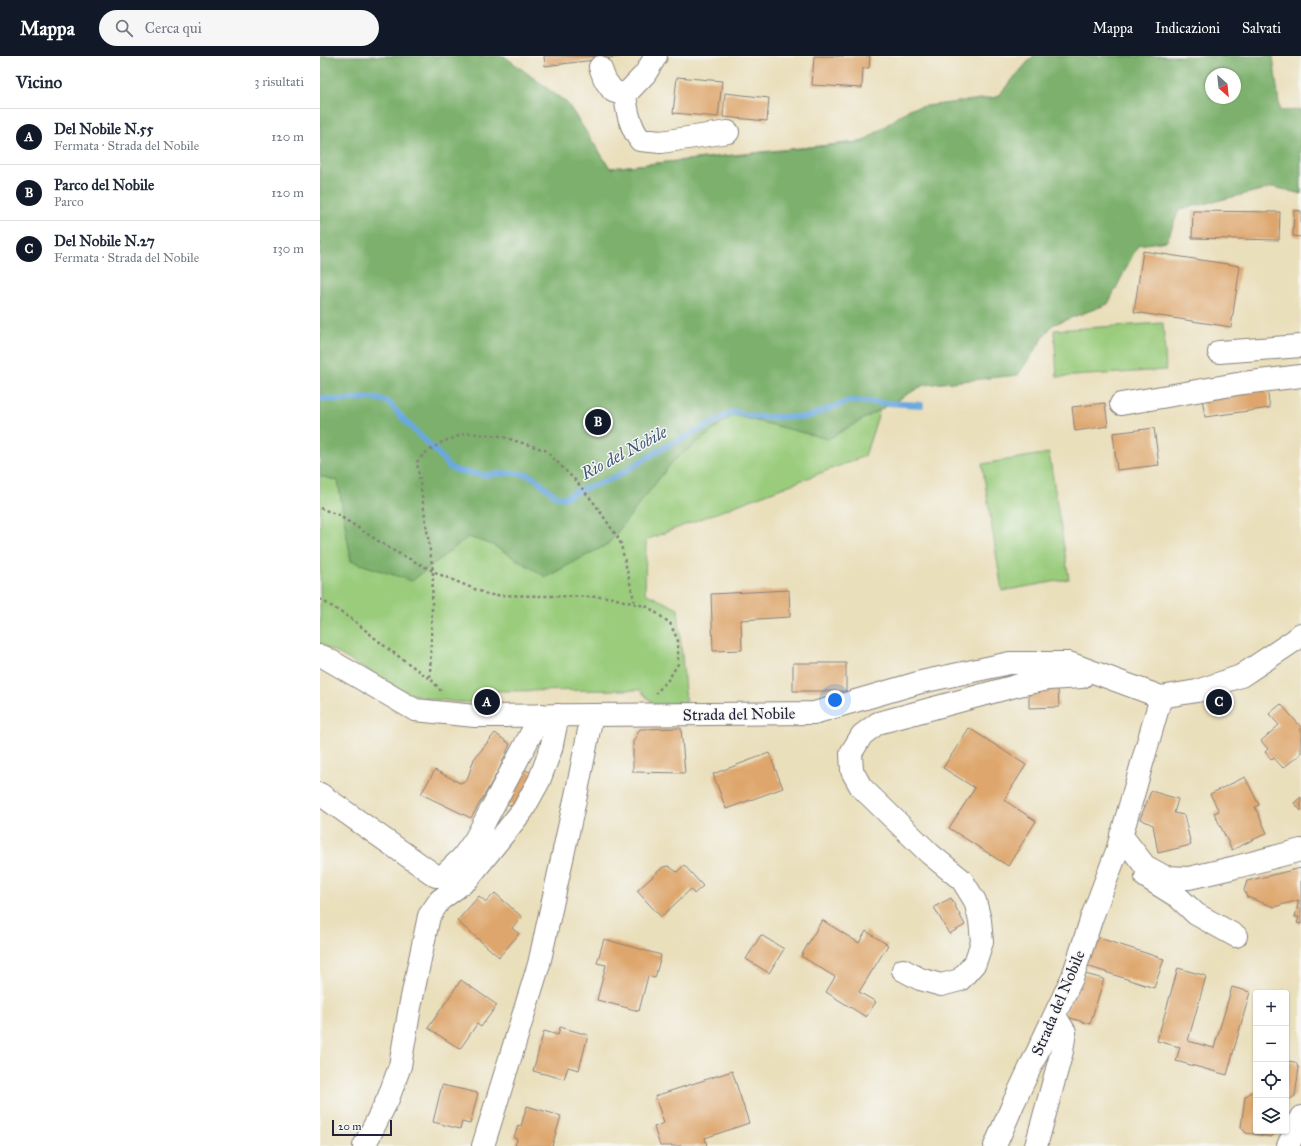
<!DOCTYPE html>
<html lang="it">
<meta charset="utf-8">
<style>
:root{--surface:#fff;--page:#f6f6f7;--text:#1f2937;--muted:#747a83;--line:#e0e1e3;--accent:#111827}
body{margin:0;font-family:"IM FELL Great Primer",serif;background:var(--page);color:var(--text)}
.controls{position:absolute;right:12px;bottom:12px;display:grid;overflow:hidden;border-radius:4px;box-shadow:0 1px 3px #0004}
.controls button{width:36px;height:36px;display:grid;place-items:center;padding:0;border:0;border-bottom:1px solid var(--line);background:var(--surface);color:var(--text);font:20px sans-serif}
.compass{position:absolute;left:885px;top:12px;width:36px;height:36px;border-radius:50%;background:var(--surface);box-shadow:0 1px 3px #0004;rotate:153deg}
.scale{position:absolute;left:12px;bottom:10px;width:60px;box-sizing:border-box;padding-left:4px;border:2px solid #22223b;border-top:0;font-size:11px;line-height:14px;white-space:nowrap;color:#22223b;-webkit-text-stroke:3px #f6f6f2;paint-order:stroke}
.you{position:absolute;left:515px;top:644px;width:14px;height:14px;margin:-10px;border:3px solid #fff;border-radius:50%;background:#1a73e8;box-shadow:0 0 0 6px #1a73e833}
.badge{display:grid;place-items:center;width:26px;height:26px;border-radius:50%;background:var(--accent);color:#fff;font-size:13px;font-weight:700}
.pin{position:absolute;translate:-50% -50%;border:2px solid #fff;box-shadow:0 1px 4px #0006}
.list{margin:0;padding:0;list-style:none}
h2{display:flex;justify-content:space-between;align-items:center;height:52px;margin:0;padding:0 16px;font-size:17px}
h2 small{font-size:13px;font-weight:400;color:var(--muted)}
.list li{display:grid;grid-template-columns:26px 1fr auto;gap:12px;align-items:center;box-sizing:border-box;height:56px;padding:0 16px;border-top:1px solid var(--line)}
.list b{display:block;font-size:15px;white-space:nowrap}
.list p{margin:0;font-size:13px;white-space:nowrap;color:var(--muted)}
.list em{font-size:13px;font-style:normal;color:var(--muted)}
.icon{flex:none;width:22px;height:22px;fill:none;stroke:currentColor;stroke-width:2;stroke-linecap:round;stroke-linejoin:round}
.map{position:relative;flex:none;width:981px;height:1090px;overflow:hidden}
header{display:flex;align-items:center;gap:24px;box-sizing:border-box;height:56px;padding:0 20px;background:var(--accent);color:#fff}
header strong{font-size:19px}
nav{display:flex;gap:22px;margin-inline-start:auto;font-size:14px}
.search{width:280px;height:36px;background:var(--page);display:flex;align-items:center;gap:10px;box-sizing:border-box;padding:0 14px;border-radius:22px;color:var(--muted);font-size:15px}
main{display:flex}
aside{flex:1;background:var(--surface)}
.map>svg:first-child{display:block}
</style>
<header>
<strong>Mappa</strong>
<div class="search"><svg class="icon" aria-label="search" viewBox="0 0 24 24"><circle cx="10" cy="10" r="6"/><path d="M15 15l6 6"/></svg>Cerca qui</div>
<nav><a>Mappa</a><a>Indicazioni</a><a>Salvati</a></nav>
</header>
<main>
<aside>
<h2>Vicino<small>3 risultati</small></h2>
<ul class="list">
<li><span class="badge">A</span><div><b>Del Nobile N.55</b><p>Fermata · Strada del Nobile</p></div><em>120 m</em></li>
<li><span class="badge">B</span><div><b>Parco del Nobile</b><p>Parco</p></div><em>120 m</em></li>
<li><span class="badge">C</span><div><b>Del Nobile N.27</b><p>Fermata · Strada del Nobile</p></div><em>130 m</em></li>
</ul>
</aside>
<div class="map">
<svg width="981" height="1090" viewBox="0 0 981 1090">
<rect width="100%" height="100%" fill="#f6f6f2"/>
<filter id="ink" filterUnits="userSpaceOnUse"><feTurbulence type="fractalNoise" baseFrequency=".025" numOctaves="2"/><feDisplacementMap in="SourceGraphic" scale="8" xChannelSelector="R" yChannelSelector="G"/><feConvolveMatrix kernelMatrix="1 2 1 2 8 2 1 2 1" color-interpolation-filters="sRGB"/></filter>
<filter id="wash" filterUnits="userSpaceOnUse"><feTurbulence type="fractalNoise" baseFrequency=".012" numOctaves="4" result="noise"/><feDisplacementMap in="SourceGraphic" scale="16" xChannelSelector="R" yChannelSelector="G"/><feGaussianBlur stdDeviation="0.9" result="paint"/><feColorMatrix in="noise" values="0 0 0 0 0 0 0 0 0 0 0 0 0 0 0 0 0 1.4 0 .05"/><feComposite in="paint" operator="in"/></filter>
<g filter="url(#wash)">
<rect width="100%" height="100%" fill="#eadfbb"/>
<path fill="#9acc7c" stroke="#5e775c" d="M 247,47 L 290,112 L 650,74 L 545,400 L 326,484 L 325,537 L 358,553 L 366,647 L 333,648 L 320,634 L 170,635 L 168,647 L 137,646 L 110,643 L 86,636 L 14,595 L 0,590 L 0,61 L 34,51 Z
M 843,267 L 846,314 L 737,321 L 734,274 Z
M 729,397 L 749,523 L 682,535 L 662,408 Z"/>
<path fill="#7bb06c" stroke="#4e6954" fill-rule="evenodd" d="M 3,0 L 184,0 L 247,47 L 290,112 L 542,86 L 591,52 L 677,41 L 713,0 L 953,0 L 960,55 L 981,54 L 981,138 L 954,131 L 859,154 L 847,185 L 818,189 L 788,248 L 732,269 L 698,319 L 604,329 L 508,383 L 413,359 L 353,405 L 288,488 L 226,521 L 173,489 L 148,481 L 92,525 L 31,505 L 18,425 L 0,420 L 0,1 ZM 891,18 L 915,18 L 915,42 L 891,42 Z"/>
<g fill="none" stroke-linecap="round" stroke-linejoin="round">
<path stroke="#6ba9de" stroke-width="6" d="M 0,342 L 16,344 L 56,342 L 68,346 L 88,368 L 118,397 L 129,411 L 138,415 L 165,419 L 189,417 L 205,418 L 213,421 L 236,440 L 244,442 L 255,436 L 294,422 L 338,395 L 413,356 L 437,361 L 487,361 L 529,345 L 601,349"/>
</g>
<g id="blocks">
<path fill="#dea66c" d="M 224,0 L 299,0 L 299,1 L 225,10 Z
M 494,0 L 550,0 L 549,12 L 543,12 L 542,32 L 492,29 Z
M 357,21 L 402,25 L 398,61 L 353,57 Z
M 405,37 L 449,42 L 447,65 L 403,61 Z
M 974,154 L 981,155 L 981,181 L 973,180 Z
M 873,155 L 960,156 L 959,184 L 872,182 Z
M 823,195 L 920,210 L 911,271 L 814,256 Z
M 947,333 L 950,352 L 885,361 L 882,342 Z
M 785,347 L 788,370 L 755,375 L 752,351 Z
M 834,372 L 839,409 L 797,414 L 793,377 Z
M 469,534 L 470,561 L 421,564 L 422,594 L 393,595 L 391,538 Z
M 473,607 L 526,607 L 526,635 L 473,635 Z
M 738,632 L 739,651 L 709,652 L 709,634 Z
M 961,648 L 981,671 L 981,698 L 963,712 L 954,702 L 952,704 L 945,696 L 948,693 L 941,685 L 959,669 L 949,658 Z
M 361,672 L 365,717 L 313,716 L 313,686 L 320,673 Z
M 649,672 L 706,709 L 684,744 L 716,765 L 688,810 L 629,772 L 655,732 L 623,712 Z
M 175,677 L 190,688 L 179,714 L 151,762 L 101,738 L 115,714 L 140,727 L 147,724 L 154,703 Z
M 449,697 L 463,732 L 406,753 L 393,718 Z
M 199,711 L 216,719 L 199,754 L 182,745 Z
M 925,721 L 939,749 L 935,751 L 947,777 L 912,794 L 894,757 L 899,755 L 890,738 Z
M 831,735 L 858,743 L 854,757 L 864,759 L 871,789 L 838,797 L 833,769 L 820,763 Z
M 981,741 L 981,755 L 974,747 Z
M 364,809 L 383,830 L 374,838 L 371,833 L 341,861 L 317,835 L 343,811 L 348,810 L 357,816 Z
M 981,812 L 981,868 L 977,867 L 979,861 L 975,861 L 979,844 L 954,851 L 927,841 L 924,834 L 927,825 Z
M 175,837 L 202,861 L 192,872 L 199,878 L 179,901 L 137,865 L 159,840 L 166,846 Z
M 631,842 L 645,869 L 629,878 L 614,851 Z
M 502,864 L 539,887 L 546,875 L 568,889 L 539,936 L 556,946 L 546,961 L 506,936 L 515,921 L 481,900 Z
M 441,879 L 464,893 L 449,917 L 426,903 Z
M 773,880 L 844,903 L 834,932 L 764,909 Z
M 284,883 L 341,899 L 335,922 L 328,920 L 319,955 L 277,944 L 286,909 L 277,907 Z
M 858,912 L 886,920 L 868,985 L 894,992 L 912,931 L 930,936 L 907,1019 L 856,1005 L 860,991 L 837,985 Z
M 765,918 L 784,923 L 770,968 L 744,960 Z
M 141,924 L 177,949 L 161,971 L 157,968 L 140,993 L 108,972 Z
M 240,971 L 268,979 L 259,1014 L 248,1011 L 244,1023 L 213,1015 L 224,975 L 238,979 Z
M 966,1005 L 975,1006 L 979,1012 L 975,1040 L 969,1044 L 966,1044 Z
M 412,1015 L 429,1067 L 385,1082 L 387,1090 L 340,1090 L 334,1071 L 344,1067 L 335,1040 Z
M 122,1029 L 158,1037 L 150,1068 L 142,1066 L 140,1073 L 113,1066 Z
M 933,1035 L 936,1036 L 936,1075 L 959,1075 L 951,1081 L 926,1077 L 921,1071 L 925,1041 Z
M 207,1050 L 241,1060 L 232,1090 L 195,1090 L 197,1083 L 194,1082 L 198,1069 L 201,1070 Z"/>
</g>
</g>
<g filter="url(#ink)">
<use href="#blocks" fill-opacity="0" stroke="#86807b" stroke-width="1"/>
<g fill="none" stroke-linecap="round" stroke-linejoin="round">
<g stroke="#86807b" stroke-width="24">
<path id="minor" d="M 336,0 L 325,18 L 305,39 C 307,56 310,70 320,84 L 341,86 L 408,76
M 280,11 L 285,24 L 293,35 L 305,39
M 899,296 L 981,290
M 801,348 L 923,327 L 981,320
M 0,600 L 4,601 L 95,654 L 155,660 L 494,657 L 601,626 L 690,607 L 749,607 L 841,641 L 877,635 L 921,620 L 975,584 L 981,578
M 0,738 L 116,820 L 123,820 L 142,802 L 155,784 L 221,659
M 801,779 L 825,810 L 845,821 L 869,822 L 916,811 L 981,794
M 826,821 L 858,841 L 876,858 L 916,880
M 583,914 L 600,923 L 621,929 L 640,924 L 655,907 L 662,886 L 660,864 L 655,845 L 642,824 L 610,798 L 541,731 L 532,715 L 531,697 L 542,679 L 558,667 L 699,629 L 728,623 L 762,621
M 44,1090 L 68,1043 L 80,1010 L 90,951 L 109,860 L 120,844 L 147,824 L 203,754 L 219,725 L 231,693 L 238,659
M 163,1090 L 219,908 L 257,735 L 272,659
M 675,1090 L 694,1046 L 753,920 L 772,861 L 797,795 L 841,641
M 716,1090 L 742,995 L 745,976 L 735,960
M 968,1090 L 981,1061"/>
</g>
<path stroke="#86807b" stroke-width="2.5" stroke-dasharray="3 3" stroke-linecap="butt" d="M 0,452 L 18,459 L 74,495 L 121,519 L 169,539 L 288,541 L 328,551 L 350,567 L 358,585 L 358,608 L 348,624 L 336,637
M 0,543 L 33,564 L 67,592 L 109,622
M 121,635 L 110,622 L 113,515 L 97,406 L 104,398 L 122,386 L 147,377 L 180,380 L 225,394 L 256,425 L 275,448 L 300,485 L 315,548"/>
<use href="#minor" stroke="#fff" stroke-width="22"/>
</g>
</g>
<g text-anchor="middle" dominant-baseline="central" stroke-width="3" stroke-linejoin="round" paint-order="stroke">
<g font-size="16" fill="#22223b" stroke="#f6f6f2">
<text transform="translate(419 658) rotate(-1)">Strada del Nobile</text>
<text transform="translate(738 947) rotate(-67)">Strada del Nobile</text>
</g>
<g font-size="17" font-style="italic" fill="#3f587c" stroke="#f6f6f2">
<text transform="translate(304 397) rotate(-28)">Rio del Nobile</text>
</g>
</g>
</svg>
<div class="controls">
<button>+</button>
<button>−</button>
<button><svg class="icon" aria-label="locate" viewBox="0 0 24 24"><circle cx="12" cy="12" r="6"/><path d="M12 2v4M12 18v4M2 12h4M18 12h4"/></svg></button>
<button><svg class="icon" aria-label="layers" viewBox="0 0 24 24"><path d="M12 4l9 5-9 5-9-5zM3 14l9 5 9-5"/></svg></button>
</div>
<svg class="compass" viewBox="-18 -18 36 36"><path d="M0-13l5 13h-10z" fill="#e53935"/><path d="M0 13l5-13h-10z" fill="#747a83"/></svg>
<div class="scale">20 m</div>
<div class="you"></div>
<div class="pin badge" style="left:167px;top:646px">A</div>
<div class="pin badge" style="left:278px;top:366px">B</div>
<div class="pin badge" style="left:899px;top:646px">C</div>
</div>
</main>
